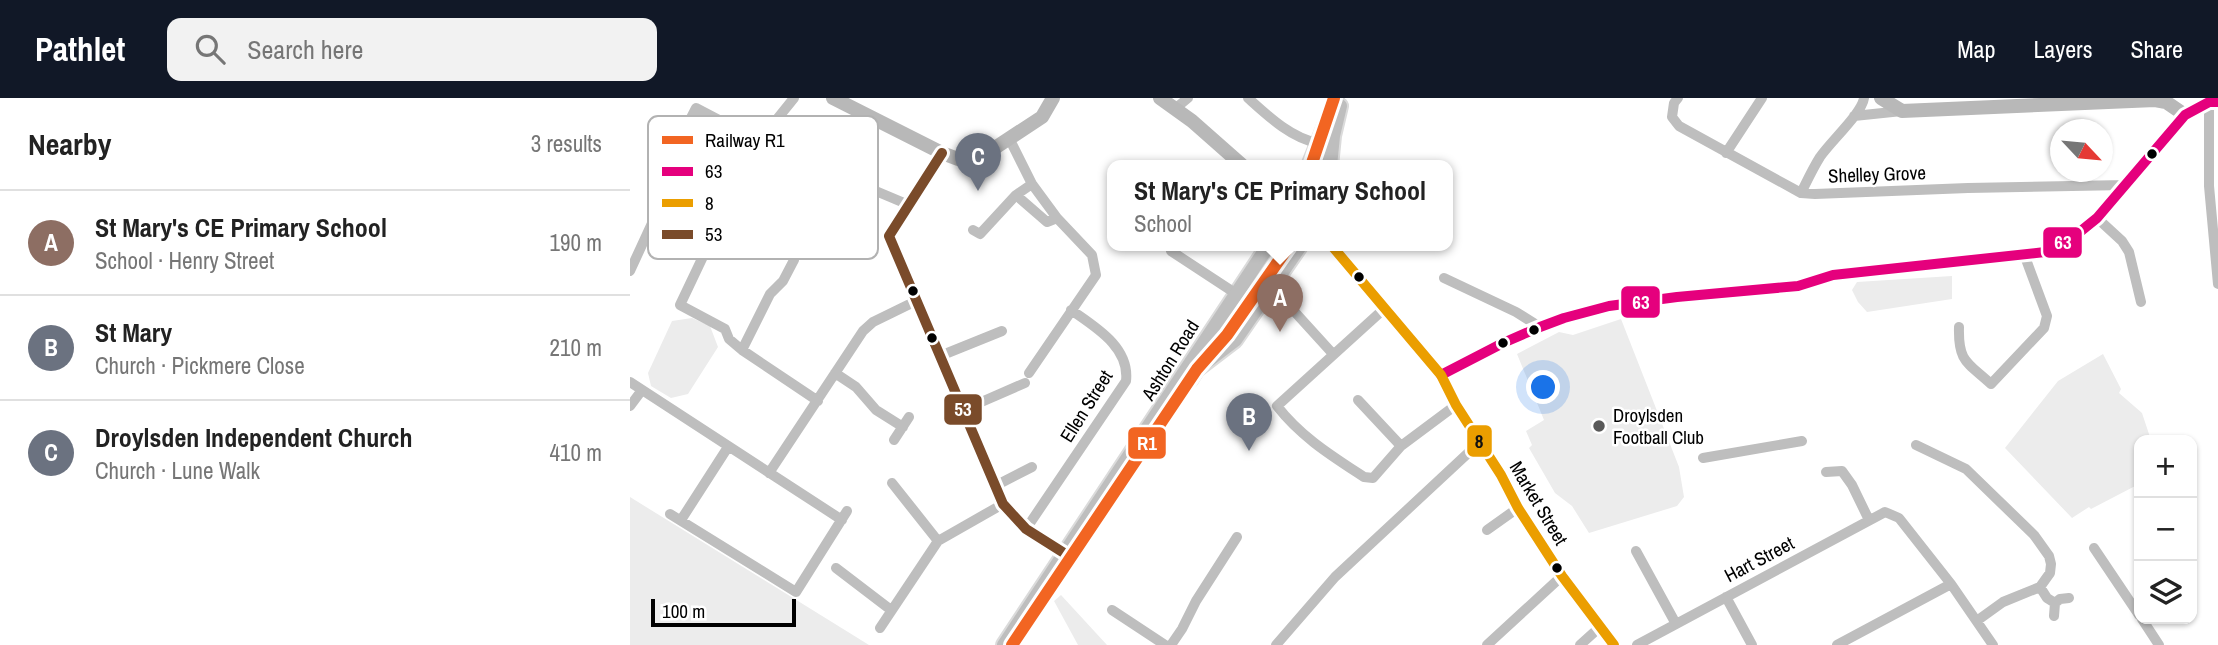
<!DOCTYPE html>
<meta charset="utf-8">
<style>
:root{--surface:#fff;--page:#f2f2f2;--text:#222;--muted:#767676;--line:#e0e0e0;--accent:#111827}
body{margin:0;font-family:"Archivo Narrow",sans-serif;background:var(--page);color:var(--text)}
.controls{position:absolute;right:21px;bottom:21px;display:grid;overflow:hidden;border-radius:14px;box-shadow:0 2px 5px #0004}
.controls button{width:63px;height:63px;display:grid;place-items:center;padding:0;border:0;border-bottom:2px solid var(--line);background:var(--surface);color:var(--text);font:35px sans-serif}
.compass{position:absolute;left:1420px;top:21px;width:63px;height:63px;border-radius:50%;background:var(--surface);box-shadow:0 2px 5px #0004;rotate:116deg}
.scale{position:absolute;left:21px;bottom:18px;width:145px;box-sizing:border-box;padding-left:7px;border:4px solid #000;border-top:0;font-size:19px;line-height:24px;white-space:nowrap;color:#000;-webkit-text-stroke:5px #fff;paint-order:stroke}
.you{position:absolute;left:914px;top:290px;width:24px;height:24px;margin:-18px;border:5px solid #fff;border-radius:50%;background:#1a73e8;box-shadow:0 0 0 10px #1a73e833}
.badge{display:grid;place-items:center;width:46px;height:46px;border-radius:50%;background:var(--accent);color:#fff;font-size:23px;font-weight:700}
.pin{position:absolute;translate:-50% -58px;filter:drop-shadow(0 2px 4px #0008)}
.pin::after{content:'';position:absolute;top:37px;width:24px;height:21px;background:inherit;clip-path:polygon(0 0,100% 0,50% 100%)}
.popup{position:absolute;left:477px;top:62px;width:346px;height:91px;box-sizing:border-box;display:grid;place-content:center;border-radius:14px;background:var(--surface);filter:drop-shadow(0 2px 5px #0005);font-size:23px;white-space:nowrap;color:var(--muted)}
.popup b{font-size:26px;color:var(--text)}
.popup::after{content:'';position:absolute;left:50%;top:100%;margin-left:-14px;border:14px solid transparent;border-top-color:var(--surface)}
.list{margin:0;padding:0;list-style:none}
h2{display:flex;justify-content:space-between;align-items:center;height:91px;margin:0;padding:0 28px;font-size:30px}
h2 small{font-size:23px;font-weight:400;color:var(--muted)}
.list li{display:grid;grid-template-columns:46px 1fr auto;gap:21px;align-items:center;box-sizing:border-box;height:105px;padding:0 28px;border-top:2px solid var(--line)}
.list b{display:block;font-size:26px;white-space:nowrap}
.list p{margin:0;font-size:23px;white-space:nowrap;color:var(--muted)}
.list em{font-size:23px;font-style:normal;color:var(--muted)}
.icon{flex:none;width:38px;height:38px;fill:none;stroke:currentColor;stroke-width:2;stroke-linecap:round;stroke-linejoin:round}
.map{position:relative;flex:none;width:1588px;height:547px;overflow:hidden}
header{display:flex;align-items:center;gap:42px;box-sizing:border-box;height:98px;padding:0 35px;background:var(--accent);color:#fff}
header strong{font-size:33px}
nav{display:flex;gap:38px;margin-inline-start:auto;font-size:24px}
.search{width:490px;height:63px;background:var(--page);display:flex;align-items:center;gap:18px;box-sizing:border-box;padding:0 24px;border-radius:14px;color:var(--muted);font-size:26px}
main{display:flex}
aside{flex:1;background:var(--surface)}
.map>svg:first-child{display:block}
</style>
<header>
<strong>Pathlet</strong>
<div class="search"><svg class="icon" aria-label="search" viewBox="0 0 24 24"><circle cx="10" cy="10" r="6"/><path d="M15 15l6 6"/></svg>Search here</div>
<nav><a>Map</a><a>Layers</a><a>Share</a></nav>
</header>
<main>
<aside>
<h2>Nearby<small>3 results</small></h2>
<ul class="list">
<li><span class="badge" style="background:#8d6e63">A</span><div><b>St Mary's CE Primary School</b><p>School · Henry Street</p></div><em>190 m</em></li>
<li><span class="badge" style="background:#6b7280">B</span><div><b>St Mary</b><p>Church · Pickmere Close</p></div><em>210 m</em></li>
<li><span class="badge" style="background:#6b7280">C</span><div><b>Droylsden Independent Church</b><p>Church · Lune Walk</p></div><em>410 m</em></li>
</ul>
</aside>
<div class="map">
<svg width="1588" height="547" viewBox="0 0 1588 547">
<rect width="100%" height="100%" fill="#fff"/>
<path fill="#ececec" d="M 1322,178 L 1322,201 L 1237,214 L 1228,204 L 1222,192 L 1227,184 Z
M 62,220 L 80,228 L 88,249 L 58,296 L 41,300 L 21,288 L 18,275 L 42,223 Z
M 991,221 L 1049,369 L 1054,399 L 1047,408 L 959,435 L 942,408 L 925,395 L 899,350 L 902,347 L 896,333 L 914,322 L 887,256 L 929,234 L 943,237 Z
M 1473,256 L 1491,291 L 1489,295 L 1512,315 L 1521,342 L 1509,342 L 1509,386 L 1461,411 L 1459,409 L 1442,420 L 1375,350 L 1428,283 Z
M 0,399 L 239,547 L 0,547 Z
M 431,497 L 477,547 L 448,547 L 424,503 Z"/>
<g fill="none" stroke-linecap="round" stroke-linejoin="round">
<g stroke="#dbdbdb" stroke-width="18">
<path id="primary" d="M 679,68 L 706,0
M 700,68 L 703,38 L 710,8
M 560,282 L 567,271 L 605,242 L 670,148
M 374,547 L 638,148"/>
</g>
<path stroke="#bebebe" stroke-width="10" d="M 618,0 C 638,18 661,40 688,45
M 1048,0 L 1044,5 L 1042,19 L 1049,28 L 1171,95 L 1185,96 L 1338,90 L 1495,87
M 1579,1 L 1579,88 L 1588,186
M 546,10 L 558,0
M 1224,18 L 1272,13
M 133,37 L 222,83 L 279,107
M 379,40 L 402,86 L 427,120 L 462,157 L 466,177 L 399,275
M 129,43 L 66,10 L 28,84 L 162,151 L 164,162 L 153,183 L 140,196 L 112,252 L 188,303
M 312,55 L 259,138 L 373,406 L 396,431 L 434,455
M 1096,55 L 1132,0
M 1171,95 C 1177,83 1183,70 1190,59 C 1201,43 1232,15 1234,0
M 386,97 L 417,124 L 427,120
M 1467,120 L 1492,143 L 1499,154 L 1511,204
M 343,132 L 350,136 L 386,97 L 402,86
M 162,151 L 175,139 L 201,87
M 541,153 L 605,195
M 0,173 L 23,123 L 41,92
M 814,180 L 886,214 L 910,229
M 755,210 L 647,308 C 671,339 702,358 734,379 L 743,380 L 771,348 L 826,307
M 663,212 L 703,256
M 1329,229 C 1328,264 1337,264 1361,286 L 1414,230 L 1417,218 L 1394,156
M 112,252 L 99,241 L 95,231 L 50,207 L 126,47 L 164,0
M 310,258 L 372,233
M 205,275 L 226,289 L 246,312 L 273,329
M 811,277 L 873,245 L 910,229 L 934,220 L 979,208 L 1047,199 L 1168,188 L 1203,177 L 1415,154 L 1446,137 L 1467,120 L 1555,17 L 1579,4 L 1588,4
M 0,284 L 212,422
M 728,302 L 771,348
M 0,308 L 12,292
M 333,312 L 395,285
M 264,342 L 279,319
M 1286,347 L 1336,371 L 1404,437 L 1419,458 L 1421,466 L 1420,475 L 1410,489 L 1373,504 L 1348,522
M 1073,360 L 1172,343
M 1196,374 L 1212,373 L 1222,387 L 1239,422
M 139,375 L 233,233 L 243,224 L 286,203
M 262,385 L 308,443
M 365,388 L 402,369
M 40,416 L 166,494 L 217,413
M 51,422 L 98,349
M 396,431 L 496,283 C 500,249 465,229 441,212
M 857,432 L 888,410
M 1464,450 L 1509,517
M 1006,453 L 1046,526
M 206,470 L 261,512
M 1410,489 L 1417,500 L 1425,505 L 1424,518
M 1096,499 L 1122,547
M 1425,505 L 1430,501 L 1439,500
M 482,512 L 535,547
M 1512,521 L 1529,547
M 250,530 L 308,443 L 373,406
M 541,547 L 552,531 L 566,503 L 607,439
M 646,547 L 705,479 L 850,344
M 857,547 L 932,478
M 950,547 L 970,529
M 1007,547 L 1255,414 L 1269,420 L 1321,486 L 1363,547
M 1207,547 L 1321,486"/>
<path stroke="#b8b8b8" stroke-width="14" d="M 203,0 L 312,55 L 328,61 L 340,62 L 354,57 L 412,19 L 423,0
M 530,0 L 562,23 L 613,68
M 1251,0 L 1272,13 L 1525,2 L 1536,4 L 1555,17
M 690,68 L 702,29
M 702,148 L 811,277 L 826,307 L 871,377 L 888,410 L 932,478 L 984,547"/>
<use href="#primary" stroke="#bebebe" stroke-width="14"/>
<g stroke="#fff" stroke-width="16">
<path id="bus-1" d="M 811,277 L 873,245 L 910,229 L 934,220 L 979,208 L 1047,199 L 1168,188 L 1203,177 L 1415,154 L 1446,137 L 1467,120 L 1555,17 L 1579,4 L 1588,4"/>
</g>
<g stroke="#fff" stroke-width="16">
<path id="bus-2" d="M 702,148 L 811,277 L 826,307 L 871,377 L 888,410 L 932,478 L 984,547"/>
</g>
<g stroke="#fff" stroke-width="16">
<path id="bus-3" d="M 312,55 L 259,138 L 373,406 L 396,431 L 434,455"/>
</g>
<use href="#bus-1" stroke="#e5007d" stroke-width="10"/>
<use href="#bus-2" stroke="#eb9e00" stroke-width="10"/>
<use href="#bus-3" stroke="#7a4b2a" stroke-width="10"/>
<g stroke="#fff" stroke-width="18">
<path id="rail-1" d="M 681,68 L 704,0
M 382,547 L 567,271 L 597,237 L 659,148"/>
</g>
<use href="#rail-1" stroke="#f26522" stroke-width="12"/>
</g>
<g fill="#000" stroke="#fff" stroke-width="2.5">
<circle cx="1522" cy="56" r="6"/>
<circle cx="729" cy="179" r="6"/>
<circle cx="283" cy="193" r="6"/>
<circle cx="904" cy="232" r="6"/>
<circle cx="302" cy="240" r="6"/>
<circle cx="873" cy="245" r="6"/>
<circle cx="927" cy="470" r="6"/>
</g>
<circle fill="#595959" stroke="#fff" stroke-width="2.5" cx="969" cy="328" r="7"/>
<g text-anchor="middle" dominant-baseline="central" stroke-width="5" stroke-linejoin="round" paint-order="stroke">
<g font-size="19" fill="#000" stroke="#fff">
<text transform="translate(1247 76) rotate(-2)">Shelley Grove</text>
<text transform="translate(540 262) rotate(-58)">Ashton Road</text>
<text transform="translate(456 308) rotate(-58)">Ellen Street</text>
<text transform="translate(909 405) rotate(59)">Market Street</text>
<text transform="translate(1129 461) rotate(-28)">Hart Street</text>
</g>
<g font-size="19" fill="#000" stroke="#fff" text-anchor="start">
<text x="983" y="317">Droylsden<tspan x="983" dy="22">Football Club</tspan></text>
</g>
</g>
<rect x="18" y="18" width="230" height="143" rx="10" fill="#fff" stroke="#b2b2b2" stroke-width="2"/>
<rect x="32" y="38" width="31" height="8" fill="#f26522"/>
<rect x="32" y="69" width="31" height="9" fill="#e5007d"/>
<rect x="32" y="101" width="31" height="8" fill="#eb9e00"/>
<rect x="32" y="132" width="31" height="9" fill="#7a4b2a"/>
<g font-size="19" fill="#000">
<text x="75" y="49">Railway R1</text>
<text x="75" y="80">63</text>
<text x="75" y="112">8</text>
<text x="75" y="143">53</text>
</g>
<g stroke="#fff" stroke-width="2.5">
<rect x="1412" y="128" width="41" height="33" rx="7" fill="#e5007d"/>
<rect x="990" y="187" width="41" height="34" rx="7" fill="#e5007d"/>
<rect x="313" y="295" width="40" height="33" rx="7" fill="#7a4b2a"/>
<rect x="836" y="326" width="27" height="34" rx="7" fill="#eb9e00"/>
<rect x="497" y="328" width="40" height="34" rx="7" fill="#f26522"/>
</g>
<g font-size="19" text-anchor="middle" font-weight="bold" fill="#fff">
<text x="1433" y="151">63</text>
<text x="1011" y="211">63</text>
<text x="333" y="318">53</text>
<text x="517" y="352">R1</text>
</g>
<g font-size="19" text-anchor="middle" font-weight="bold" fill="#111">
<text x="849" y="350">8</text>
</g>
</svg>
<div class="controls">
<button>+</button>
<button>−</button>
<button><svg class="icon" aria-label="layers" viewBox="0 0 24 24"><path d="M12 4l9 5-9 5-9-5zM3 14l9 5 9-5"/></svg></button>
</div>
<svg class="compass" viewBox="-18 -18 36 36"><path d="M0-13l5 13h-10z" fill="#e53935"/><path d="M0 13l5-13h-10z" fill="#767676"/></svg>
<div class="scale">100 m</div>
<div class="you"></div>
<div class="pin badge" style="left:650px;top:234px;background:#8d6e63">A</div>
<div class="popup"><b>St Mary's CE Primary School</b>School</div>
<div class="pin badge" style="left:619px;top:353px;background:#6b7280">B</div>
<div class="pin badge" style="left:348px;top:93px;background:#6b7280">C</div>
</div>
</main>
